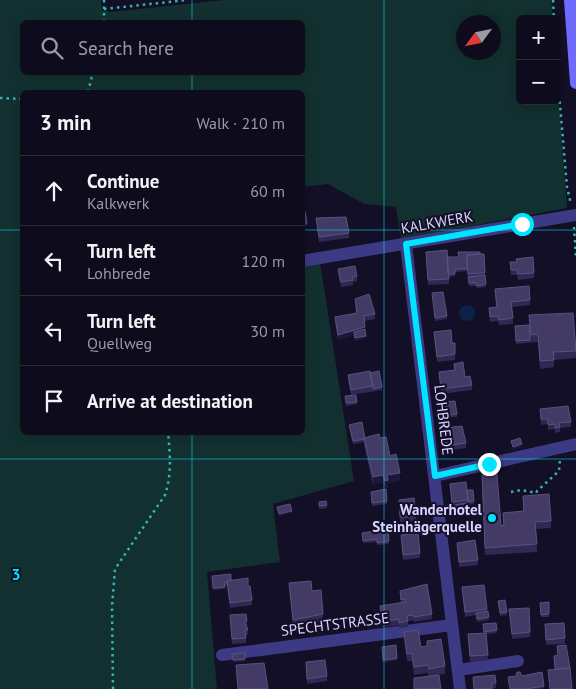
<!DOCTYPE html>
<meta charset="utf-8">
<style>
:root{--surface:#0e0b1c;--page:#1c1929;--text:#f1f3f6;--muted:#9b9ba3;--line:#2e2b3b}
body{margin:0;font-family:"PT Sans",sans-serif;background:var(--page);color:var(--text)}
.controls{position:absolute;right:15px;top:15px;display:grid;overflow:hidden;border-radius:8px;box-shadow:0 2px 8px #0003}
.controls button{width:45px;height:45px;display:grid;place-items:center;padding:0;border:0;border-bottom:1px solid var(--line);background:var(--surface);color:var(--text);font:25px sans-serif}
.compass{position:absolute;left:456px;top:15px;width:45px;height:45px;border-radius:50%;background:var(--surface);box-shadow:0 2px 8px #0003;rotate:237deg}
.stop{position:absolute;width:15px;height:15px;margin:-11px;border:4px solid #00e5ff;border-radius:50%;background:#fff}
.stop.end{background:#00e5ff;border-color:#fff;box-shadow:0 1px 5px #0008}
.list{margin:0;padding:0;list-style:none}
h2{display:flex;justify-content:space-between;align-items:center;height:65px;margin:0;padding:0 20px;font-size:21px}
h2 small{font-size:16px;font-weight:400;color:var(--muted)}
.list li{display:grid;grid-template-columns:32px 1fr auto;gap:15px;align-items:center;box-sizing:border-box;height:70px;padding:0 20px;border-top:1px solid var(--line)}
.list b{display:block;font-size:19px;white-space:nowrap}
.list p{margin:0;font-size:16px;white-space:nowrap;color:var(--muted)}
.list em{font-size:16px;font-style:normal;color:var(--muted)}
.icon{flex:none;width:28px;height:28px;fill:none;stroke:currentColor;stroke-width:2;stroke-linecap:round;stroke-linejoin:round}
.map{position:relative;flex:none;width:576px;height:689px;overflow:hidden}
.search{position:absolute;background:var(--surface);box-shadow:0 2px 8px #0003;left:20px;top:20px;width:285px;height:55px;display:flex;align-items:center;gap:12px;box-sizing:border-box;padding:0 18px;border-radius:8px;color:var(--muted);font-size:19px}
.panel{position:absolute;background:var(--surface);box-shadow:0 2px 8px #0003;left:20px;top:90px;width:285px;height:345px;border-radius:8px}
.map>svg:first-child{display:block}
</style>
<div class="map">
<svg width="576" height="689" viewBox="0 0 576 689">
<rect width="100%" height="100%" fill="#130f26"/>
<path fill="#12302f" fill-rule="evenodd" d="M 0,0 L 101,0 L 102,10 L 111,12 L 224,0 L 551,0 L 553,19 L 520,19 L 520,101 L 557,101 L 557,77 L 567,208 L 401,239 L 396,207 L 364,204 L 328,184 L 303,187 L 302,92 L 22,92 L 22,432 L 302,432 L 303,265 L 320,262 L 354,481 L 273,504 L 280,562 L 207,572 L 217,689 L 0,689 ZM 22,22 L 302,22 L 302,72 L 22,72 ZM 464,22 L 494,22 L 494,52 L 464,52 Z"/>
<path fill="#0c2248" d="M459 313a8 8 0 1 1 16 0a8 8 0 1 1-16 0Z"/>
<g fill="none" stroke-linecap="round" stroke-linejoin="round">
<path stroke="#2fb8b0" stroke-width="2.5" stroke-dasharray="2.5 4" stroke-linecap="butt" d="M 553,0 L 554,19
M 104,9 L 187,0
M 104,22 L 104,0
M 557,69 L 567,187 L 571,204
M 88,92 L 93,72
M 0,98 L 22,99
M 574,227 L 576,257
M 511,492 L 521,490 L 536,493
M 535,499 L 537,491 L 559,471 L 560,460
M 113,689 L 112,606 L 115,569 L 165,495 C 172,474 170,454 168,432"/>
<path stroke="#3d3a85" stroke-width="12" d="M 406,245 L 460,689
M 302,261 L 576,215
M 435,476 L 576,444
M 222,655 L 452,625
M 458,670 L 518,661"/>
<path stroke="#6f6bff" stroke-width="12" d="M 570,0 L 576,83"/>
</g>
<path fill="#312854" d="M 302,211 L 307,223 L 307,225 L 302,226 Z
M 316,218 L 349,233 L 349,238 L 319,242 Z
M 426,257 L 447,257 L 485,273 L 486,287 L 477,288 L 476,286 L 469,286 L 468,279 L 467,271 L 455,272 L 455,276 L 449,277 L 449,284 L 428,285 Z
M 510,262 L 534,273 L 534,278 L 518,280 L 517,275 L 511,275 Z
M 338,269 L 357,276 L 357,281 L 353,282 L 353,285 L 341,287 L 338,274 Z
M 495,289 L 530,300 L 530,305 L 512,307 L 513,324 L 499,325 L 498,321 L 490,322 L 489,308 L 496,308 Z
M 432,293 L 447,316 L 447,319 L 435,321 Z
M 355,299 L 375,314 L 375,319 L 364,321 L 366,338 L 355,341 L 354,335 L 338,340 L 335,322 L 335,317 L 356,313 Z
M 529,315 L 576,347 L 576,358 L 554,360 L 554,367 L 540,369 L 538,342 L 516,344 L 515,329 L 529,325 Z
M 434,332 L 452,343 L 455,343 L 455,360 L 437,362 Z
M 454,364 L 472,385 L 472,390 L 441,394 L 439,372 L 454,370 Z
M 370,373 L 382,387 L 382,390 L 351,395 L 348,380 L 348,375 Z
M 345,396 L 357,402 L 357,404 L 346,406 Z
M 443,402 L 457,414 L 457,417 L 445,418 Z
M 540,409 L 571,422 L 571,427 L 560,428 L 560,432 L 555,433 L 555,429 L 548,430 L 548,424 L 541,425 Z
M 349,425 L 364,438 L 380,438 L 390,456 L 400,480 L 388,483 L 388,488 L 385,488 L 383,482 L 373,485 L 364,445 L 364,442 L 353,444 Z
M 442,430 L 466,443 L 466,448 L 445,451 L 442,435 Z
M 482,482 L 501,526 L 503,525 L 503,513 L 523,511 L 523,496 L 551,521 L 551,528 L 536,529 L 537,552 L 485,555 Z
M 450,484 L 467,490 L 474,501 L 474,504 L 468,505 L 468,512 L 455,513 L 455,507 L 452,507 Z
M 371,492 L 387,501 L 387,504 L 372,506 Z
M 399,500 L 416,516 L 416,521 L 400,522 Z
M 326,501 L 327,508 L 319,509 L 319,502 Z
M 388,529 L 389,544 L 377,545 L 377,542 L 363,543 L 362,533 Z
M 401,535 L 420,553 L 420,558 L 403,560 Z
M 457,543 L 478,560 L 478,565 L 459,567 Z
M 212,576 L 231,580 L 248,586 L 252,600 L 252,605 L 230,608 L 227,586 L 225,586 L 225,589 L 213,590 Z
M 289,583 L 312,591 L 323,614 L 323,622 L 293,627 Z
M 462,587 L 487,609 L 487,611 L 488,611 L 489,620 L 477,622 L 476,615 L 465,617 Z
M 400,591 L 432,614 L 432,619 L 414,622 L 413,620 L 408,621 L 408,627 L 399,628 L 399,625 L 382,627 L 380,606 L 401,603 Z
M 505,600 L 507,615 L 500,616 L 498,601 Z
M 549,602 L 549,617 L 541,617 L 540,603 Z
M 509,609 L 530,632 L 530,637 L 512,639 Z
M 230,615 L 247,621 L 248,635 L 246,635 L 246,643 L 232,644 Z
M 496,623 L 497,633 L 486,634 L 488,660 L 470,662 L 468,634 L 484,633 L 483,624 Z
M 564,623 L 565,644 L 546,645 L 545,624 Z
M 404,632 L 421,647 L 427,646 L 427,641 L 445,666 L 445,674 L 428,676 L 428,673 L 414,675 L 412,661 L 407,661 L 404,640 Z
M 382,649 L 397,658 L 397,660 L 383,662 Z
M 245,653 L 245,661 L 233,662 L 232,654 Z
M 306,662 L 327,676 L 327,681 L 307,684 Z
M 542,672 L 544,688 L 539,689 L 509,689 L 522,676 Z
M 473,677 L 496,683 L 496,688 L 492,689 L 474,689 Z"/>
<path fill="#1d163a" d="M 365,327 L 365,332 L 338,340 L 338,335 Z
M 366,336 L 366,338 L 355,341 L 355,338 Z
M 522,444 L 522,447 L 513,450 L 513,447 Z
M 400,473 L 400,480 L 388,483 L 388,488 L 385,488 L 385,481 L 387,475 Z
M 383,475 L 383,482 L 373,485 L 373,477 Z
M 292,511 L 292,513 L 279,516 L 279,514 Z"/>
<path fill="#433a66" stroke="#5a527e" d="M 302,211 L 305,211 L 307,223 L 302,223 Z
M 346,217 L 349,233 L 319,237 L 316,218 Z
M 447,250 L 449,279 L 428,280 L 426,252 Z
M 458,252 L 480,252 L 480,254 L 467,255 L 467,269 L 455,269 L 455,274 L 448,274 L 447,257 L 459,257 Z
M 484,254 L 485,273 L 468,274 L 467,255 Z
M 533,257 L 534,273 L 518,274 L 517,270 L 511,270 L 510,262 L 517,262 L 516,259 Z
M 355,266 L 357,276 L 352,277 L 353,280 L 341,282 L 338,269 Z
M 485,275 L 486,284 L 477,286 L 476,283 L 469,283 L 468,277 Z
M 529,286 L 530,300 L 511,302 L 513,318 L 499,320 L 498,316 L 490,317 L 489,308 L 497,307 L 495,289 Z
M 443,292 L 447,316 L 435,318 L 432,293 Z
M 369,294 L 375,314 L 364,316 L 365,327 L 338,335 L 335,317 L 357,313 L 355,299 Z
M 573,313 L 576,351 L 553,352 L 554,360 L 540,361 L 538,334 L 531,335 L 529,315 Z
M 529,325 L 530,340 L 516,341 L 515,326 Z
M 365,329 L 366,336 L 355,338 L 354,332 Z
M 451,330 L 452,343 L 455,343 L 455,354 L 437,357 L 434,332 Z
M 463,362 L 465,377 L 470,376 L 472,385 L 441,389 L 439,372 L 455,370 L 454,364 Z
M 370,371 L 373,386 L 351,390 L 348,375 Z
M 379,371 L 382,387 L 373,389 L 370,373 Z
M 356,395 L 357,402 L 346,403 L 345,396 Z
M 455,401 L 457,414 L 445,416 L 443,402 Z
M 568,406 L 571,422 L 559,423 L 560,427 L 555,428 L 555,424 L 548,425 L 548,419 L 541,419 L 540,409 Z
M 362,422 L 365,439 L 353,441 L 349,425 Z
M 462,426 L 466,443 L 445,446 L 442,430 L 445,428 Z
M 379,434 L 380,438 L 386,437 L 390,456 L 396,454 L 400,473 L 387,475 L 388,480 L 385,481 L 383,475 L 373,477 L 364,438 Z
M 520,438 L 522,444 L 513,447 L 511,441 Z
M 497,474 L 501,526 L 504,525 L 503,513 L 524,511 L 523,496 L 549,494 L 551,521 L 535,522 L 537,544 L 485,548 L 482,475 Z
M 466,482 L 468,500 L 452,502 L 450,484 Z
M 386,489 L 387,501 L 372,503 L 371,492 Z
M 467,490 L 473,490 L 474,501 L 468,502 Z
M 414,498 L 416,516 L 400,517 L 399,500 Z
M 326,501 L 327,505 L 319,506 L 319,502 Z
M 467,503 L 468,510 L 455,511 L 455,505 Z
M 290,504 L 292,511 L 279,514 L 277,507 Z
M 388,529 L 389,541 L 377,543 L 377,539 L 363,541 L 362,533 Z
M 418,533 L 420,553 L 403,555 L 401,535 Z
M 475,540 L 478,560 L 459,562 L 457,543 Z
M 231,574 L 231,580 L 227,581 L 227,583 L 224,583 L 225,587 L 213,588 L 212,576 Z
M 248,578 L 248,586 L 250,586 L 252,600 L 230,603 L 227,581 Z
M 311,581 L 312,591 L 321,590 L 323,614 L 293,620 L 289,583 Z
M 427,584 L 432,614 L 414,617 L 413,615 L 407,616 L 408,621 L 399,623 L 399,619 L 382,622 L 380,606 L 405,602 L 405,599 L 401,600 L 400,591 Z
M 484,585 L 487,609 L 465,612 L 462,587 Z
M 505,600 L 507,612 L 500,613 L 498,601 Z
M 549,602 L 549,614 L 541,615 L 540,603 Z
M 529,608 L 530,632 L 512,634 L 509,609 Z
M 488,611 L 489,617 L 477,619 L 476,613 Z
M 246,614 L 247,621 L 244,621 L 248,630 L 245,630 L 246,638 L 232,639 L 230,615 Z
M 496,623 L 497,630 L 484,632 L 483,624 Z
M 564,623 L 565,638 L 546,640 L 545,624 Z
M 418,630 L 421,647 L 427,646 L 427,641 L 441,639 L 445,666 L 429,669 L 428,665 L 414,667 L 412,653 L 407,654 L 404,632 Z
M 486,633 L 488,655 L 470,656 L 468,634 Z
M 396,645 L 397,658 L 383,660 L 382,647 Z
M 566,645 L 570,668 L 555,669 L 554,656 L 558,655 L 557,646 Z
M 245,653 L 245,659 L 233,660 L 232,654 Z
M 325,660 L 327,676 L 307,679 L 306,662 Z
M 264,663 L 268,689 L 238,689 L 236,665 Z
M 570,668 L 572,689 L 550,689 L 548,670 Z
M 517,672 L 520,672 L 522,676 L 542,672 L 544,686 L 527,689 L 510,689 L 508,677 L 516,676 Z
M 439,675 L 441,689 L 414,689 L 414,678 Z
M 495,675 L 496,683 L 492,683 L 492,689 L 474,689 L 473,677 Z"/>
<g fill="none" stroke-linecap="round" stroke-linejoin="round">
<path stroke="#00e5ff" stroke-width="6" d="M 489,464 L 435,476 L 406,244 L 522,224"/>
</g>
<path fill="none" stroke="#00e5ff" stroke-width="1" stroke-opacity="0.55" d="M 192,0 L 192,22M 384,0 L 384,689M 192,72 L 192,92M 0,230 L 22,230M 302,230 L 576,230M 192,432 L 192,689M 0,459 L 576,459"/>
<circle fill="#00e5ff" stroke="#130f26" stroke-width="2" cx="492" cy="518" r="5"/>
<g text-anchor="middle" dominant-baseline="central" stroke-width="4" stroke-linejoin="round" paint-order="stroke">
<g font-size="15" fill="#d9d4ff" stroke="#130f26">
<text transform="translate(437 222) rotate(-10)">KALKWERK</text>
<text transform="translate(444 420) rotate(83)">LOHBREDE</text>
<text transform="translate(335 624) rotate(-7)">SPECHTSTRASSE</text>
</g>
<g font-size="15" font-weight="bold" fill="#d9d4ff" stroke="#130f26" text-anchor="end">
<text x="482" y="509">Wanderhotel<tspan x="482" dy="17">Steinhägerquelle</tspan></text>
</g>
</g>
<g font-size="16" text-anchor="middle" font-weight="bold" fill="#00e5ff" stroke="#130f26" stroke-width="4" stroke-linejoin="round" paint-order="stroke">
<text x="16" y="580">3</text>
</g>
</svg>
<div class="controls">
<button>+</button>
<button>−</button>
</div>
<svg class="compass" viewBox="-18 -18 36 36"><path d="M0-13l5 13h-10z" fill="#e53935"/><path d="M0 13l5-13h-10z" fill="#9b9ba3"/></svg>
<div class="stop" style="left:522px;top:224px"></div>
<div class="stop end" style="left:489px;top:464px"></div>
<div class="search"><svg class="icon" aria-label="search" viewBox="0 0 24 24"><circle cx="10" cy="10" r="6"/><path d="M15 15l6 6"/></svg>Search here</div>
<section class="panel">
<h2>3 min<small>Walk · 210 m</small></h2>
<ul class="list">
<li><svg class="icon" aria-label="ahead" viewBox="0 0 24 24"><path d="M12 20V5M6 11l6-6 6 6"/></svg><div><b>Continue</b><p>Kalkwerk</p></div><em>60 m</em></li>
<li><svg class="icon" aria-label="left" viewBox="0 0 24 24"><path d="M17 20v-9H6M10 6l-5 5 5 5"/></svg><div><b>Turn left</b><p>Lohbrede</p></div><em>120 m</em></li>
<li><svg class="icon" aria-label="left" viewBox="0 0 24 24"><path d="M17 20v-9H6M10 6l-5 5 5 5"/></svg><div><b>Turn left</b><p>Quellweg</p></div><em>30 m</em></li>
<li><svg class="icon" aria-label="arrive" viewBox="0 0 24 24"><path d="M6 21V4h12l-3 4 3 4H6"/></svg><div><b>Arrive at destination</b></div></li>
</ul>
</section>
</div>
